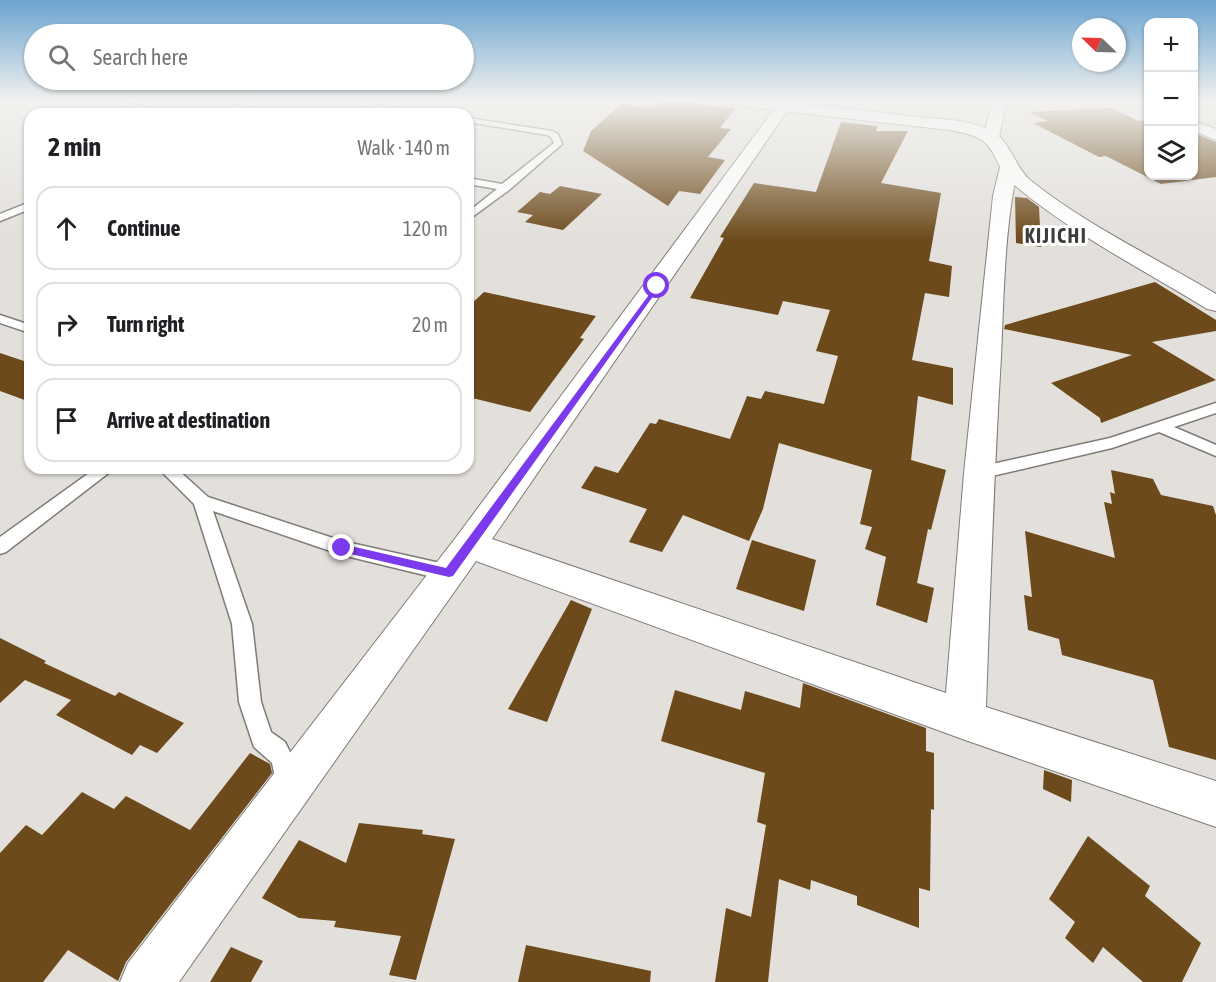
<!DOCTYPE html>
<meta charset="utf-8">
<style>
:root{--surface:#fff;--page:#f2f2f2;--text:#202124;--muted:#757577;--line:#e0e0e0}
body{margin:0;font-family:"Asap Condensed",sans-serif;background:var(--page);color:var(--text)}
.controls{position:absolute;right:18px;top:18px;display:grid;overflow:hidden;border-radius:12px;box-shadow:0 2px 4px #0004}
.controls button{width:54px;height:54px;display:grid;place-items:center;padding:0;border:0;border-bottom:2px solid var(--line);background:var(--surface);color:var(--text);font:30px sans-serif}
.compass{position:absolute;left:1072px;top:18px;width:54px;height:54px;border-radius:50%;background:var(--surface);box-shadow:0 2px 4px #0004;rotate:293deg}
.stop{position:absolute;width:18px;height:18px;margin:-14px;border:4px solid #7c3aed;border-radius:50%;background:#fff}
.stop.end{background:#7c3aed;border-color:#fff;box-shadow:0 2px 6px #0008}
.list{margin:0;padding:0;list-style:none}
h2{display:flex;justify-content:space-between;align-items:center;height:78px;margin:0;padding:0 24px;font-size:26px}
h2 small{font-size:20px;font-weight:400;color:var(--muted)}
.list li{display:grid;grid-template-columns:39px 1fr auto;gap:18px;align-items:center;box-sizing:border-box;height:84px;margin:0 12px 12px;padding:0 12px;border:2px solid var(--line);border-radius:18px}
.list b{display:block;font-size:22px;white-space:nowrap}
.list em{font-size:20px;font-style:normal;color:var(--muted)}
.icon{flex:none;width:33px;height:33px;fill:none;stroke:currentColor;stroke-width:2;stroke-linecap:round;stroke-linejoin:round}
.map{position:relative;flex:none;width:1216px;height:982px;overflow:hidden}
.search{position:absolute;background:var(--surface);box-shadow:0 2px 4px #0004;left:24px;top:24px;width:450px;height:66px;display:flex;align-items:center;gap:15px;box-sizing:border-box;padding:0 21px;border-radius:33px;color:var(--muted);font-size:22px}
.panel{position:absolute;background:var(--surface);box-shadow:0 2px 4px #0004;left:24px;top:108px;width:450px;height:366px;border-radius:18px}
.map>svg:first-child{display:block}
</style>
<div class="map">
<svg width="1216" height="982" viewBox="0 0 1216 982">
<rect width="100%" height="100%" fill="#e3e0db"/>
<path fill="#6c4a1b" d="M 660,102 L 684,102 L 735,109 L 720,128 L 731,129 L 708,157 L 725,160 L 700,194 L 679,191 L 668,206 L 583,151 L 591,131 L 621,104 L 654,108 Z
M 1112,108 L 1138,121 L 1149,120 L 1149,176 L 1194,176 L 1194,133 L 1216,142 L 1216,177 L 1161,184 L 1106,156 L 1099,157 L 1033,123 L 1048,121 L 1029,112 Z
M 841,122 L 878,126 L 876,131 L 908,131 L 881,183 L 941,193 L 929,261 L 952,266 L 949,297 L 925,293 L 912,360 L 953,368 L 953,405 L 918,396 L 911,460 L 946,470 L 931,530 L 928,529 L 917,583 L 934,588 L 927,623 L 876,605 L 886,557 L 865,549 L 872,527 L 860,524 L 872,470 L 779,443 L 763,509 L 749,541 L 683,515 L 662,552 L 629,542 L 647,509 L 581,488 L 595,466 L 618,473 L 650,423 L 656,424 L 659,419 L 730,439 L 747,396 L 761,399 L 765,391 L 824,404 L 838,356 L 816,351 L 830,310 L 783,301 L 778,315 L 690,298 L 724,238 L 720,237 L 754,183 L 816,192 Z
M 560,186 L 602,194 L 563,230 L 525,222 L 533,215 L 517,212 L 540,192 L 550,194 Z
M 1015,197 L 1027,198 L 1039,207 L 1041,247 L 1016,243 Z
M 1155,282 L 1216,320 L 1216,331 L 1152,342 L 1216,380 L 1101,423 L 1100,418 L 1051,383 L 1132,355 L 1004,329 L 1005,325 Z
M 484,292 L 596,316 L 580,338 L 584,339 L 530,412 L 468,397 L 468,307 Z
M 0,353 L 30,363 L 30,402 L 0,391 Z
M 1111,470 L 1153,479 L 1161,495 L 1213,506 L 1216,515 L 1216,760 L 1169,747 L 1153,680 L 1062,655 L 1059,639 L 1028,630 L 1024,595 L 1032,597 L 1025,531 L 1115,558 L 1104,502 L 1112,504 L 1110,492 L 1115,494 Z
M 752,540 L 816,560 L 804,611 L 736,589 Z
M 571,600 L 592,609 L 547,722 L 508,709 Z
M 0,638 L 46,661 L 44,663 L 115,696 L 119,692 L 184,723 L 157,753 L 140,745 L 132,755 L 56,715 L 71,700 L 25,680 L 0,703 Z
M 803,683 L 926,728 L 926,751 L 934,753 L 934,810 L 931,809 L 930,891 L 919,888 L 919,928 L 857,905 L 857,896 L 811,880 L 810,890 L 779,879 L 768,982 L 715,982 L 726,908 L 751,917 L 766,825 L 757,822 L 765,773 L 661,741 L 675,690 L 741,710 L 745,691 L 800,708 Z
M 250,753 L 270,764 L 272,773 L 126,962 L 118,981 L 68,950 L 43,982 L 0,982 L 0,853 L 26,825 L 42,835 L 82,792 L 114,809 L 126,796 L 190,830 Z
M 1044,770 L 1072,780 L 1071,802 L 1043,789 Z
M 359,823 L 423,830 L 422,834 L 455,839 L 416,980 L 389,975 L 401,936 L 334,927 L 336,921 L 299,918 L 262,898 L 299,840 L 346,863 Z
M 1088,836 L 1150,886 L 1145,896 L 1201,943 L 1182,982 L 1143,982 L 1103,947 L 1093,963 L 1065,938 L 1075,922 L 1049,899 Z
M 526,945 L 651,971 L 650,982 L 518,982 Z
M 231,947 L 263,961 L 251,982 L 210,982 Z"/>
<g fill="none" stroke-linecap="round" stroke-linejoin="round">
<g stroke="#7f7b77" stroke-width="3">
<path id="service" d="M 108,102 L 124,102 L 177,114 L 161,114 Z
M 253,102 L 271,102 L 211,114 L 194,114 Z
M 343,102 L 363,102 L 430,114 L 411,114 Z
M 468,118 L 552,131 L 558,134 L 562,144 L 509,190 L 468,220 L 468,212 L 497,189 L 468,184 L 468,178 L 502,184 L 554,143 L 551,137 L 547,135 L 468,122 Z
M 30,202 L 30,209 L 0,221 L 0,214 Z
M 0,315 L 30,325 L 30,333 L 0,323 Z
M 1216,403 L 1216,413 L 1174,427 L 1216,445 L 1216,456 L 1159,432 L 1112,448 L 979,479 L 973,477 L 971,473 L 973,469 L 979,467 L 1110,438 Z
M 96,468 L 115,468 L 6,552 L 0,554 L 0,537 Z
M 158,468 L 176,468 L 208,497 L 342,541 L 449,565 L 456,568 L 458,573 L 456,578 L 449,581 L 342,555 L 213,511 L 252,624 L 261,702 L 271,732 L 285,742 L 294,760 L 298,784 L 294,792 L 286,796 L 278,792 L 272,763 L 254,747 L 239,702 L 232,624 L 194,504 Z"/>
</g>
<g stroke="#7f7b77" stroke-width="2">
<path id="minor" d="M 992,102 L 1006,102 L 999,138 L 991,143 L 983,138 Z
M 1129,102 L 1148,102 L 1148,111 Z
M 783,103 L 790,107 L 492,539 L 946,693 L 964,473 L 993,196 L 1000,167 L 1003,163 L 1015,163 L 1018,167 C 1004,229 1004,294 1001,357 C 994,473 990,590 986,707 L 1216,781 L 1216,827 L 965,740 L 476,561 L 179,982 L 120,982 L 128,963 L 457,536 L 778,104 Z
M 1194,121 L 1216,129 L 1216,140 L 1194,131 Z"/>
</g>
<g stroke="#7f7b77" stroke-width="2">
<path id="tertiary" d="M 730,102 C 792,102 853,109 915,117 C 940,119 968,119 991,131 C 1011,141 1014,166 1030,180 C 1086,225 1154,257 1216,294 L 1216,311 L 1207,309 C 1144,270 1076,236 1018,188 C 985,161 1006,138 949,130 L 737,106 Z"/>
</g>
<use href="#service" fill="#fff" fill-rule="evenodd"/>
<use href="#minor" fill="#fff" fill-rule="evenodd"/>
<use href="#tertiary" fill="#fff" fill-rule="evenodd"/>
</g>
<linearGradient id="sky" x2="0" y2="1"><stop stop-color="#6ba4cf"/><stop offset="0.42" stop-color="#f2f1ef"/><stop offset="1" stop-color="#f2f1ef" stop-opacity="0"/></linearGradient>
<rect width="1216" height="240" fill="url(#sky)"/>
<path fill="#7c3aed" d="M 657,284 L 659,288 L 453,576 L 449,577 L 338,551 L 338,545 L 342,544 L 446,568 Z"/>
<g text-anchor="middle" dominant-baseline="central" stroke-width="6" stroke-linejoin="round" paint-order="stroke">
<g font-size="20" font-weight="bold" letter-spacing="1.5" fill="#3e3d3b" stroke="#fff">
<text x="1056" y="235">KIJICHI</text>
</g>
</g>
</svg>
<div class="controls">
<button>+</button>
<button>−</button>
<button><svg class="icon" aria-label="layers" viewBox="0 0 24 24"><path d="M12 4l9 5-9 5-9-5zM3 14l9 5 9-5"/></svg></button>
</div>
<svg class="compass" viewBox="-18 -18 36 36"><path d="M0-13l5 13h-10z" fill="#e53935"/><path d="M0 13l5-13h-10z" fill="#757577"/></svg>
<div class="stop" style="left:657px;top:286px"></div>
<div class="stop end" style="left:342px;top:548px"></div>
<div class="search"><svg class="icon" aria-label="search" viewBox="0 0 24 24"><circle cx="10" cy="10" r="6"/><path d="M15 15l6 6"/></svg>Search here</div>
<section class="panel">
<h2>2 min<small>Walk · 140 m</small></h2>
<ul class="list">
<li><svg class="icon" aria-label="ahead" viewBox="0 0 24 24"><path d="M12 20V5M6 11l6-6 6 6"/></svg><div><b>Continue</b></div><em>120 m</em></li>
<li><svg class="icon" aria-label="right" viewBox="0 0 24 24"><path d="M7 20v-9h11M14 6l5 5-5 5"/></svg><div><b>Turn right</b></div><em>20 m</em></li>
<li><svg class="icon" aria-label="arrive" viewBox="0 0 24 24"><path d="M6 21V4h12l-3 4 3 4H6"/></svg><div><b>Arrive at destination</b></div></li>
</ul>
</section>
</div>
